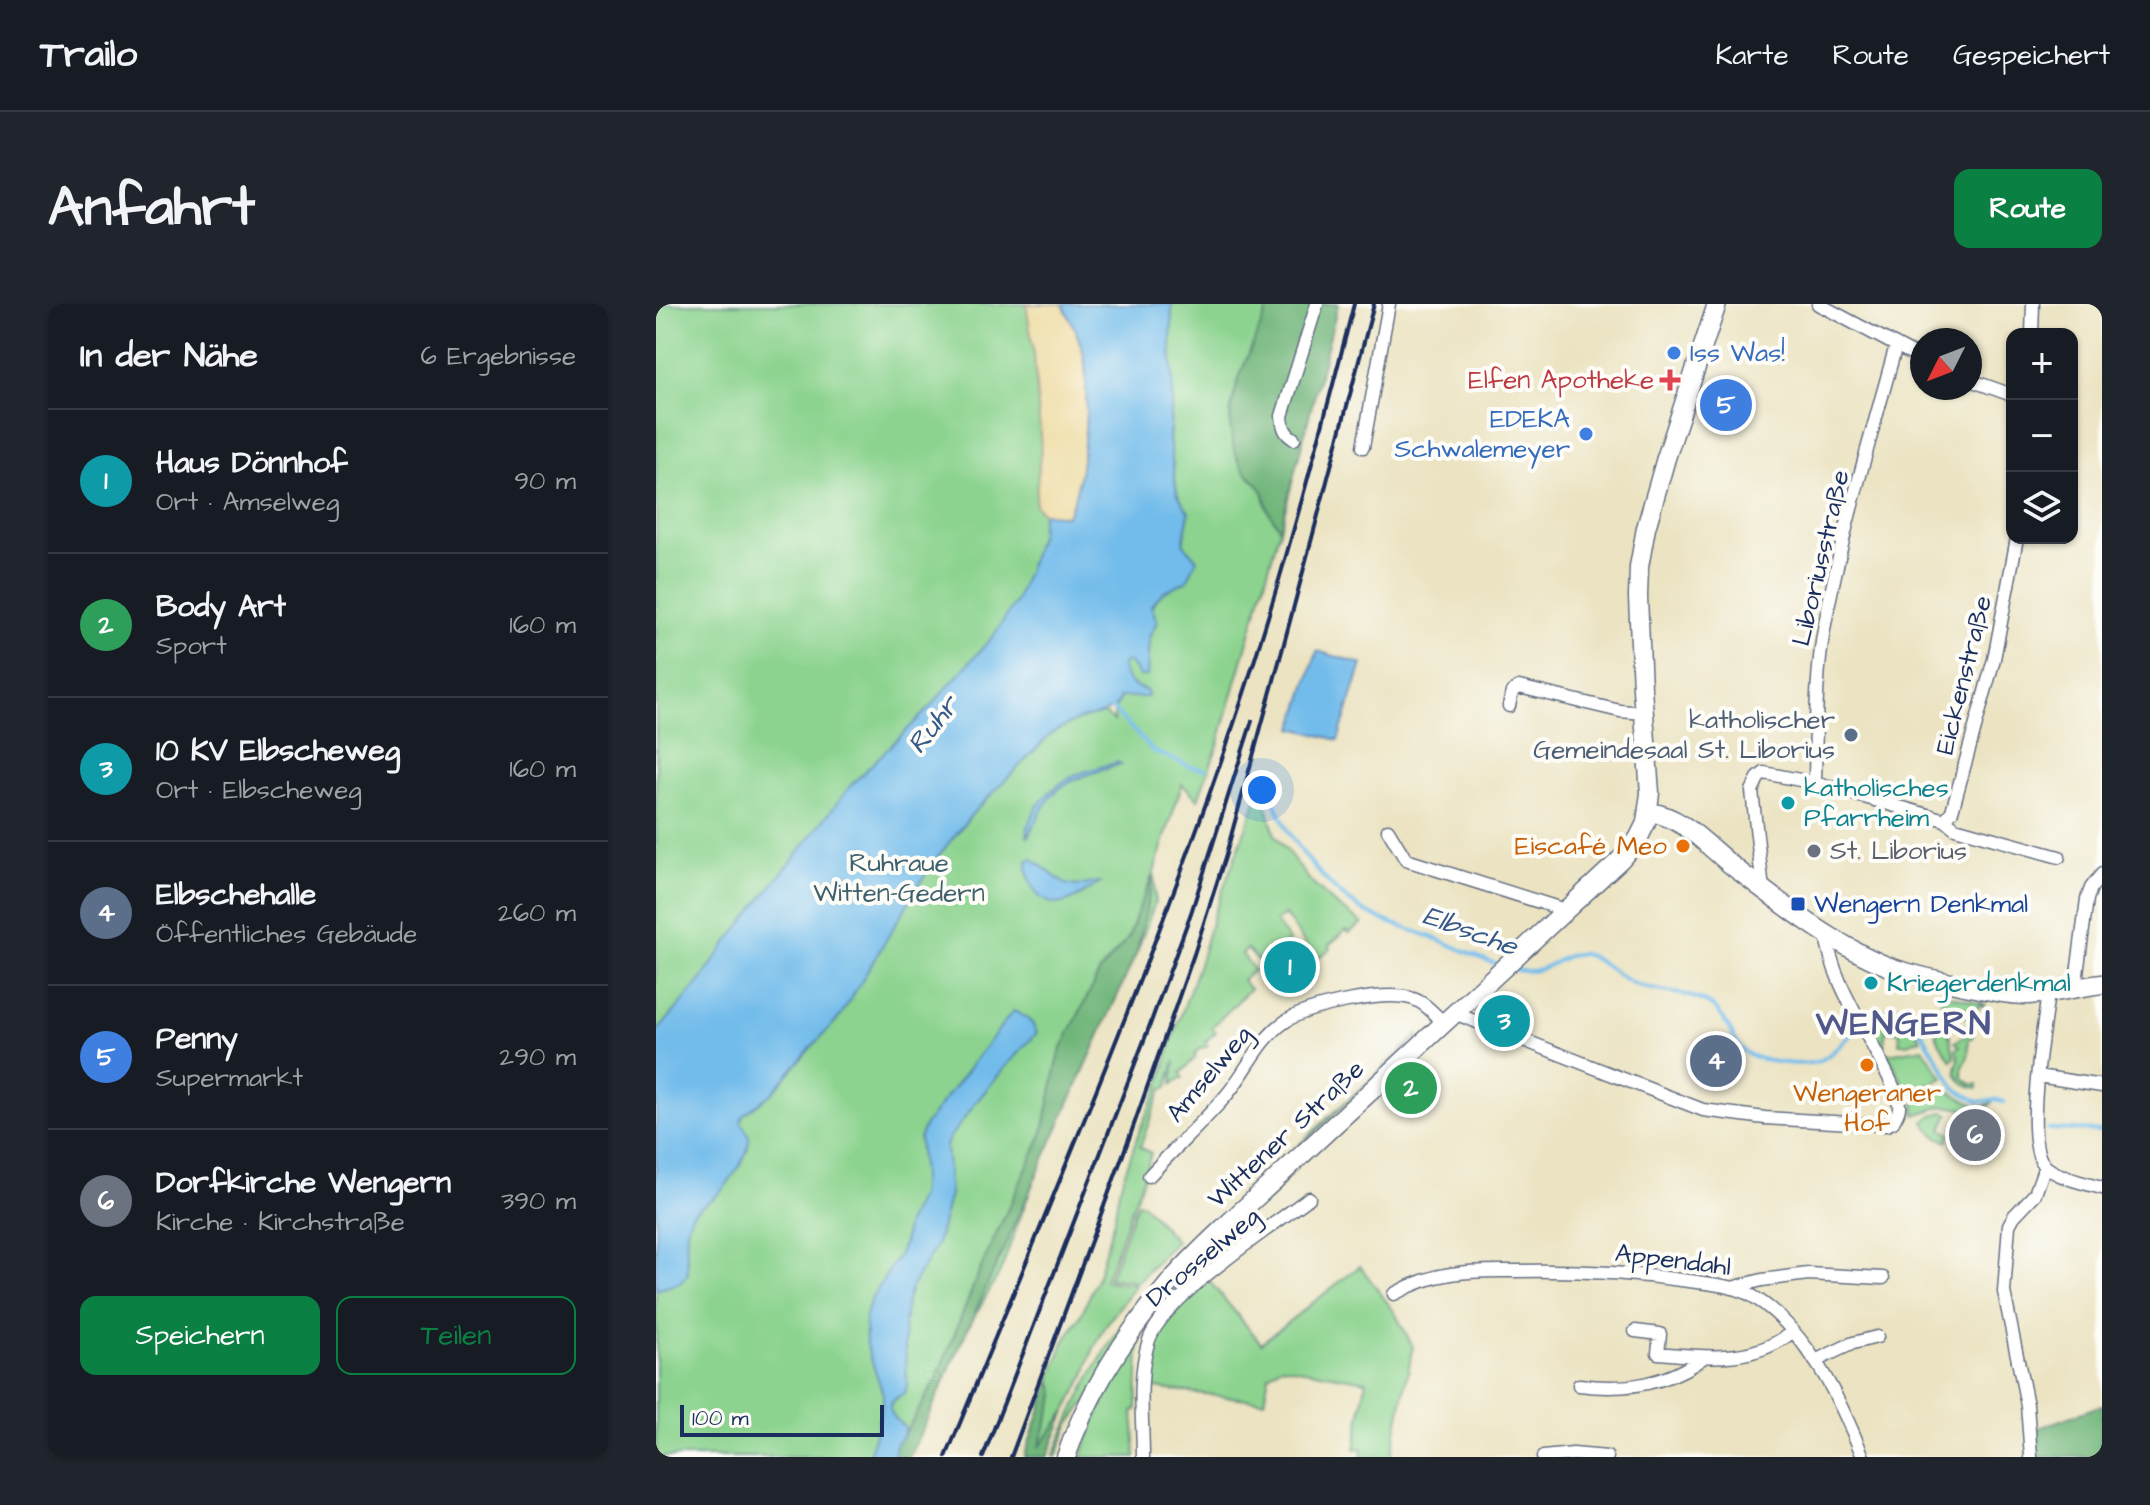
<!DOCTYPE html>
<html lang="de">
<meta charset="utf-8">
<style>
:root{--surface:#171b24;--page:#20242c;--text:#f1f3f6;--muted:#9ea1a6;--line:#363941;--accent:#0b8043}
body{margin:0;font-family:"Architects Daughter",sans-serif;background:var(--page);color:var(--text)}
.controls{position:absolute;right:24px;top:24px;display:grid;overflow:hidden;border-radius:16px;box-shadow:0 2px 6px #0004}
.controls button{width:72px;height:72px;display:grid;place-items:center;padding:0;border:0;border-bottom:2px solid var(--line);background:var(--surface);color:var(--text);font:40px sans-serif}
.compass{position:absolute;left:1254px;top:24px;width:72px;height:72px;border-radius:50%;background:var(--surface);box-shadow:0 2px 6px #0004;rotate:228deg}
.scale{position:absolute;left:24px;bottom:20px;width:204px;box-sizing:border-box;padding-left:8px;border:4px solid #1b2f5e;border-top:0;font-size:22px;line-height:28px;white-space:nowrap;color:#1b2f5e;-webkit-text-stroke:6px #fdfcf7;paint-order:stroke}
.you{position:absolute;left:606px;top:486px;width:28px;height:28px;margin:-20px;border:6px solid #fff;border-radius:50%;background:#1a73e8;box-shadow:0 0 0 12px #1a73e833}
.badge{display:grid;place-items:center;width:52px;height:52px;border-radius:50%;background:var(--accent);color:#fff;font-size:26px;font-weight:700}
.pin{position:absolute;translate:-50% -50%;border:4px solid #fff;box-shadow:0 2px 8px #0006}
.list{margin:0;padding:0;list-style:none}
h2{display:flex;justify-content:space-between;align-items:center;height:104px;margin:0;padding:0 32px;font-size:34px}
h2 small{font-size:26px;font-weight:400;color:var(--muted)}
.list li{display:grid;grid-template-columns:52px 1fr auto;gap:24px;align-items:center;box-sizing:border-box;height:144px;padding:0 32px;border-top:2px solid var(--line)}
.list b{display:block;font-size:30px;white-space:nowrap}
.list p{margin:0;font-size:26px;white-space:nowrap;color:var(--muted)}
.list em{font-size:26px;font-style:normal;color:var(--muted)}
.actions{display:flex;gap:16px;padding:24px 32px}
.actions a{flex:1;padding:18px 0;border:2px solid var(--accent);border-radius:16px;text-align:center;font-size:28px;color:var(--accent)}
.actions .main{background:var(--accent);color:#fff}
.icon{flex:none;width:44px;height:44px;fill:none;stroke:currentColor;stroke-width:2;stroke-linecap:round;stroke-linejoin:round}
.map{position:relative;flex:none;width:1446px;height:1153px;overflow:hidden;border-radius:16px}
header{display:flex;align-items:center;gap:48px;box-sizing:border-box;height:112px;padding:0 40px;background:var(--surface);border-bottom:2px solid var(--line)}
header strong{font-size:38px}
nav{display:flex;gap:44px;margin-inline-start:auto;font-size:28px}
.intro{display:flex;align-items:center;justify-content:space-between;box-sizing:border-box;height:192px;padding:0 48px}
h1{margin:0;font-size:56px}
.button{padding:20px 36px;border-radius:16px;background:var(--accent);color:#fff;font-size:28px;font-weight:700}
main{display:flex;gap:48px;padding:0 48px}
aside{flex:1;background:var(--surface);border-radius:16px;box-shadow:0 2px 6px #0004}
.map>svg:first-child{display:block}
</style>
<header>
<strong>Trailo</strong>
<nav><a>Karte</a><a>Route</a><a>Gespeichert</a></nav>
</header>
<div class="intro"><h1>Anfahrt</h1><a class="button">Route</a></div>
<main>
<aside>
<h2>In der Nähe<small>6 Ergebnisse</small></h2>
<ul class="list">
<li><span class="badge" style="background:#0f9aa8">1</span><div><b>Haus Dönnhof</b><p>Ort · Amselweg</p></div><em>90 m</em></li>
<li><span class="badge" style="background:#2e9e5b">2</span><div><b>Body Art</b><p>Sport</p></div><em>160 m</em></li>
<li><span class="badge" style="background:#0f9aa8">3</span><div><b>10 KV Elbscheweg</b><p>Ort · Elbscheweg</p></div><em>160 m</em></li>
<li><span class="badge" style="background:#5c6f8a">4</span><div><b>Elbschehalle</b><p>Öffentliches Gebäude</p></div><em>260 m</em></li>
<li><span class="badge" style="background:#3f7fe0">5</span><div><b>Penny</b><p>Supermarkt</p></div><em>290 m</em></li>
<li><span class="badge" style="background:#6b7280">6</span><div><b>Dorfkirche Wengern</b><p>Kirche · Kirchstraße</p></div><em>390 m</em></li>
</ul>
<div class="actions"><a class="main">Speichern</a><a>Teilen</a></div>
</aside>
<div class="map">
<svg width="1446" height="1153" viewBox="0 0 1446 1153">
<rect width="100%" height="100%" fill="#fdfcf7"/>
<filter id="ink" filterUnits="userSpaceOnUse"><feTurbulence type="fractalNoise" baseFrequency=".0125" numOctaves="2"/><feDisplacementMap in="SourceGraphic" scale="16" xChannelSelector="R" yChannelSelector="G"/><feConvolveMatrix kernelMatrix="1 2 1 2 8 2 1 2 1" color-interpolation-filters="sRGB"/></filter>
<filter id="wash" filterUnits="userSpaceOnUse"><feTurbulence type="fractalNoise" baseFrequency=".006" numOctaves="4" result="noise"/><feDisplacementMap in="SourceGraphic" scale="32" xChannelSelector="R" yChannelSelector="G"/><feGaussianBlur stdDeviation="1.8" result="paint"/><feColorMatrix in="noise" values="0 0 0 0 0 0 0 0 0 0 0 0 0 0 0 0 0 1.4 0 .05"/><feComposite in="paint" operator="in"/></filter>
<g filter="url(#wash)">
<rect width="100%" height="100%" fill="#ebe3c1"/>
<path fill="#8bd38e" stroke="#538176" stroke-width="2" d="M 0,0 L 376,0 L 389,146 L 387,231 L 433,412 L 448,409 L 458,417 L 458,409 L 463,393 L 492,393 L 491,387 C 477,383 467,376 466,360 L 472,356 L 484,371 L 491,372 L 493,333 L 501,318 L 495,302 L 508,287 L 531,276 L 527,239 L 533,209 L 521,189 L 513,135 L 517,83 L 515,42 L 516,0 L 612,0 L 613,3 L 577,95 L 574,110 L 574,122 L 585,161 L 608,188 L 610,203 L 624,225 L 563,438 L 542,495 L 526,480 L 498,568 L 499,598 L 481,648 L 461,682 L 382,866 L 344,968 L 309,1029 L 253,1153 L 0,1153 Z
M 602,492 L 610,500 L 619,531 L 656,579 L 678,599 L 706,619 L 693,629 L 690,626 L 673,641 L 675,644 L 660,655 L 629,611 L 620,618 L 633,637 L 602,657 L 591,645 L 586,650 L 598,666 L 586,676 L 594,685 L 556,723 L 560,728 L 549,738 L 552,742 L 548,744 L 546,743 L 538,750 L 540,753 L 525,769 L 527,774 L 516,780 L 519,757 L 511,784 L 505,786 L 484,843 L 495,849 L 491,864 L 449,977 L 480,981 L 450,1021 L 437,1046 L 429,1071 L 410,1107 L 381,1146 L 399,1091 L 395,1075 L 408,1038 L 424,1013 L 440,978 L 458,916 L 463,886 L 484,825 L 505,777 L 515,740 L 545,654 L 557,612 Z
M 1293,691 L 1329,700 L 1328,702 L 1323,701 L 1320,713 L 1316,713 L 1314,709 L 1308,713 L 1290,705 L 1288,706 L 1285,702 L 1286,694 Z
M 1247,705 L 1265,735 L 1252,740 L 1243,740 L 1244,729 L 1230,726 L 1228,738 L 1229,745 L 1224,747 L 1212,720 L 1214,717 L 1234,706 Z
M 1281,705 L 1287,708 L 1299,753 L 1296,757 C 1285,744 1272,721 1281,705 Z
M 1314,717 L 1317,718 L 1316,721 L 1319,722 L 1316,734 L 1313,734 C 1311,743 1314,744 1312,752 C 1309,761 1304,763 1307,774 L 1315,780 L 1322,780 L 1322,784 C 1307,783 1294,771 1303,756 L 1300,745 L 1304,742 L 1299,738 L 1309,732 L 1312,723 L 1311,719 Z
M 762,731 L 763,732 L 560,921 L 413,1121 L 400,1153 L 397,1153 C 415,1110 435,1066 462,1028 C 504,970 556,921 609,872 C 660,825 711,778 762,731 Z
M 1267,744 L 1287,774 L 1254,789 L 1250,785 L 1232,750 Z
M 1290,783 L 1292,786 L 1323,804 L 1337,798 L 1322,810 L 1302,804 L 1288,802 L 1259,811 L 1258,797 L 1280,785 Z
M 1287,808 L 1293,810 L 1286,825 L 1295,830 L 1291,838 L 1278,831 L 1268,818 L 1277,811 Z
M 481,899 L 487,900 L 520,937 L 482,978 L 453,975 Z
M 704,962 L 739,1009 L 757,1043 L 735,1153 L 705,1153 L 706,1144 L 699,1145 L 710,1077 L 625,1062 L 613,1071 L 608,1097 L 498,1084 L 494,1068 L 501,1021 L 549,972 L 605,1039 Z
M 483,1037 L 481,1106 L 477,1107 L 480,1153 L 425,1153 C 440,1112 457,1073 483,1037 Z"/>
<path fill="#70b579" stroke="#46726c" stroke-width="2" d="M 612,0 L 682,0 L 624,225 C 620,218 614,211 611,204 C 609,198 610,192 606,186 C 601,178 591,172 586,163 C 555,110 594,54 612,3 Z
M 498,568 L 481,648 L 267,1124 L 253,1153 L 238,1153 L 240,1139 L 247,1132 L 281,1074 L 323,968 L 387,828 L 403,750 L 444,667 L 473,633 L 483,603 Z
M 395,1075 L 399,1091 L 383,1143 L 410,1107 L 391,1153 L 368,1153 Z
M 1446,1101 L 1446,1153 L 1377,1153 L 1381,1140 L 1383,1124 Z"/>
<path fill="#eeda9e" stroke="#84847e" stroke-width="2" d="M 370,0 L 407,0 C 414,16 425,35 428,52 C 434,86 429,185 410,212 L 386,209 L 379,201 L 385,142 L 378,51 Z"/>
<path fill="#72bceb" stroke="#4676a4" stroke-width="2" d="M 407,0 L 516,0 L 515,42 L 517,83 L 513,135 L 521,189 L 533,209 L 527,239 L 541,256 L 531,277 L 508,287 L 495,301 L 501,318 L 493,333 L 491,372 L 484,372 L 472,357 L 466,360 C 467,376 477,383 491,387 L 492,393 L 464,393 L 462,400 L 448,409 L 424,415 L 397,428 L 317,509 L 275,561 L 184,713 L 151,748 L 116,789 L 87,811 L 85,817 C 87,822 92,828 93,834 C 94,852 72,881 59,893 C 53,898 43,902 38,908 C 26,923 32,952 32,970 L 24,979 L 0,986 L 0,729 L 43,679 L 67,644 L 196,480 L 272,405 L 338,331 L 361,296 L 384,230 L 386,209 L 410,212 C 429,186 434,85 428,52 C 425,35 414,16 407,0 Z
M 661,347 L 706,360 L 682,436 L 637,424 Z
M 462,458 L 465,460 C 410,478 397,476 372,533 L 371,532 C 372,505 397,481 420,471 C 434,465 448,463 462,458 Z
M 375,554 L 409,580 L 421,582 L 446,578 C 437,583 422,594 413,597 C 385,608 370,581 371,557 Z
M 357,707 C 369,712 377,717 381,729 L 351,761 L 321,797 L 294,833 L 290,842 L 294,890 L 281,940 L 254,986 L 250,1001 L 248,1021 L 251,1081 L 249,1089 C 226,1100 232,1110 249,1123 L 247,1132 L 240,1139 L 238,1153 L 213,1153 L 227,1098 L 227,1090 L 210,1040 L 209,1013 L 216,994 L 241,954 L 249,936 L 250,922 L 264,892 L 266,874 L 263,834 L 269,821 Z"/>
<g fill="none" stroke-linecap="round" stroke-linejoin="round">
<path stroke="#72bceb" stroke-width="4" d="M 454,402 L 497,447 L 533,462 L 549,465
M 605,487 C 624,496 624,516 635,532 C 645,547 657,563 670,576 C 706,614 731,617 778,634 C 799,642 819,653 841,660
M 857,665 C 891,675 905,646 927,650 C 942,653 960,671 974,678 C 999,691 1033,685 1056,702 C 1071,713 1075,734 1088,747 C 1101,758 1150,764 1165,756 C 1179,749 1191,734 1202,724
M 1209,718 L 1235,703 L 1249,704 L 1254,709 L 1299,784 L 1322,798 L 1339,795 L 1348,798
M 1392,825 L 1446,827"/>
</g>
</g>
<g filter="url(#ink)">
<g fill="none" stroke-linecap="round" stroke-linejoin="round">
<g stroke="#646e81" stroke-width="15">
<path id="street" d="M 1162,0 L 1266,55
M 1376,30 L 1377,0
M 1314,76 L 1356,91
M 638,135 C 628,129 627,123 626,112 L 661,0
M 707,143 L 733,0
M 853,402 L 856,388 L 863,383 L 964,407 L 988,409
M 1159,479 C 1160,427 1159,372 1169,320 C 1186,226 1215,134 1240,41
M 1289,516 L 1296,507 L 1338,355 L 1361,234
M 732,526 L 750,556 L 909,606
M 1107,586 L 1096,487 L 1102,474 L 1108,469 L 1159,479 L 1289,516 L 1299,524 L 1403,553
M 1422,683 L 1421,670 L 1431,595 L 1435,584 L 1446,570
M 1392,689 C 1388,722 1367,838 1388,861 C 1399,873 1431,880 1446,884
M 798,709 L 1047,806 L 1109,814 L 1230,821 L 1237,818 C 1240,812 1244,807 1243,801 C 1241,787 1232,772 1226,760 C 1206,719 1175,675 1170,629
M 1382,772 L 1446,782
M 493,872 C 518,845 545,820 569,793 C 590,769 603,735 630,717 C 652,702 728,687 754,694 C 768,697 778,710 788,719
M 1076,984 L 1106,976 L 1152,970 L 1227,974
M 738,990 C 756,980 774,973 795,970 C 817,966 840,967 862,967 C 919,966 977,969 1033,977 C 1055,980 1079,981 1098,993 C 1151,1026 1185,1097 1207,1153
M 979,1027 L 1004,1030 L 1002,1049 C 1049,1053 1097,1060 1136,1028
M 1159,1057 L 1197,1039 L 1221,1033
M 923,1081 C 969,1087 1011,1081 1048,1053
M 487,1153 C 487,1115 481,1073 493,1036 C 508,993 614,924 653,894
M 887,1153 L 917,1150 L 951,1153
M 1375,1153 L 1371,1101 L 1348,988 L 1353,921 L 1358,912 L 1379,890 L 1389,862"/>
</g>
<g stroke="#646e81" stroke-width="21">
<path id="secondary" d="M 993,508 C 1030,513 1054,546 1083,567 C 1127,601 1179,641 1231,662 C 1258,672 1286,677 1314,683 C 1331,686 1350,691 1368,691 C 1394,691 1420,683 1446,680
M 410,1153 C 431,1090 468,1033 510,983 C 531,957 556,935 580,912 L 965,555 L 982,535 L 990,519 L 994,489 L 986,385 L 982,293 L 983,263 L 990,224 L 1010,154 L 1061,0"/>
</g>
<use href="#street" stroke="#fff" stroke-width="12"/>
<use href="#secondary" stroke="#fff" stroke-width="18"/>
<path stroke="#1b2f5e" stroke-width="4" d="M 290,1153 C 387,916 488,680 572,437 C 621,294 660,147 698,0
M 327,1153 L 492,726 L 535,609 L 596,417
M 355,1153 L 475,829 L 538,650 L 570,550 L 626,347 L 718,0"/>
</g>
</g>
<g fill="#3f7fe0" stroke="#fdfcf7" stroke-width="3">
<circle cx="1018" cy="49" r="8"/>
<circle cx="930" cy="130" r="8"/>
</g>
<path fill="#e0444e" stroke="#fdfcf7" stroke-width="3" d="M1010 64h8v8h8v8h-8v8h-8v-8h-8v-8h8z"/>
<circle fill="#5c6f8a" stroke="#fdfcf7" stroke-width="3" cx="1195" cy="431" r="8"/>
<g fill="#0f9aa8" stroke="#fdfcf7" stroke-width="3">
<circle cx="1132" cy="499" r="8"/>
<circle cx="1215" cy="679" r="8"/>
</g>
<g fill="#e8710a" stroke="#fdfcf7" stroke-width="3">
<circle cx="1027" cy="542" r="8"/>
<circle cx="1211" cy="761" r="8"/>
</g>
<circle fill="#6b7280" stroke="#fdfcf7" stroke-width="3" cx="1158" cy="547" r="8"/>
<rect fill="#1a4fb4" stroke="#fdfcf7" stroke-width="3" x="1134" y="592" width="16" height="16" rx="4"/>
<g text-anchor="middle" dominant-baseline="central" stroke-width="8" stroke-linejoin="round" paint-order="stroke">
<g font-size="26" fill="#366cbe" stroke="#fdfcf7" text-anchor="start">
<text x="1034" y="49">Iss Was!</text>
<text x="914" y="115" text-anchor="end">EDEKA<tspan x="914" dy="30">Schwalemeyer</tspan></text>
</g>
<g font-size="26" fill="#be3a42" stroke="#fdfcf7" text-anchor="end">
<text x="998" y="76">Elfen Apotheke</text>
</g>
<g font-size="26" fill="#1b2f5e" stroke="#fdfcf7">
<text transform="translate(1165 254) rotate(-77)">Liboriusstraße</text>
<text transform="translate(1308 371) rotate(-76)">Eickenstraße</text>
<text transform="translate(553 770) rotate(-50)">Amselweg</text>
<text transform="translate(630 830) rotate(-43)">Wittener Straße</text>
<text transform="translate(547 953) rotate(-40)">Drosselweg</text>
<text transform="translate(1017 956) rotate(7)">Appendahl</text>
</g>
<g font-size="26" fill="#4e5e75" stroke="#fdfcf7" text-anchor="end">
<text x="1179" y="416">katholischer<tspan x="1179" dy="30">Gemeindesaal St. Liborius</tspan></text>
</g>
<g font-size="26" fill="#0d838f" stroke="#fdfcf7" text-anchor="start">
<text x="1148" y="484">katholisches<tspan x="1148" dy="30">Pfarrheim</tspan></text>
<text x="1231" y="679">Kriegerdenkmal</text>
</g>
<g font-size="26" fill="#c56008" stroke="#fdfcf7" text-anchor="end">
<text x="1011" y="542">Eiscafé Meo</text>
<text x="1211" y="789" text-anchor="middle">Wengeraner<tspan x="1211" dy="30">Hof</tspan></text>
</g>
<g font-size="26" fill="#5b616d" stroke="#fdfcf7" text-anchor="start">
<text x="1174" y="547">St. Liborius</text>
</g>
<g font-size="26" fill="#3d606c" stroke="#fdfcf7">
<text x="243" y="559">Ruhraue<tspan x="243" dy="30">Witten-Gedern</tspan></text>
</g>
<g font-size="26" fill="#164399" stroke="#fdfcf7" text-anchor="start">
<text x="1158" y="600">Wengern Denkmal</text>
</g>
<g font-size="28" font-style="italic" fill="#355988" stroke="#fdfcf7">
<text transform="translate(277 421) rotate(-52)">Ruhr</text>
<text transform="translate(814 627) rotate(20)">Elbsche</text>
</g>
<g font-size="34" font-weight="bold" letter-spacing="2" fill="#51598c" stroke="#fdfcf7">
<text x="1248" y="720">WENGERN</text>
</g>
</g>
</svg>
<div class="controls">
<button>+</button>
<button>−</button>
<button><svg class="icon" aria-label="layers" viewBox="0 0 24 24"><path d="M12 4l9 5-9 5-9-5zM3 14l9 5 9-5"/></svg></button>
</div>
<svg class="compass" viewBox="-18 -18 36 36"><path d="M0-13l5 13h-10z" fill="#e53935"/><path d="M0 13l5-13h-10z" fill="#9ea1a6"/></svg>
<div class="scale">100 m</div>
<div class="you"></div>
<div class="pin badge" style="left:634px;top:663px;background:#0f9aa8">1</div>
<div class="pin badge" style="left:755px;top:784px;background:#2e9e5b">2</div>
<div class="pin badge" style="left:848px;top:717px;background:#0f9aa8">3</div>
<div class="pin badge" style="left:1060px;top:757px;background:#5c6f8a">4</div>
<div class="pin badge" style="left:1070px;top:101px;background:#3f7fe0">5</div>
<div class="pin badge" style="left:1319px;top:831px;background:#6b7280">6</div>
</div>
</main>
